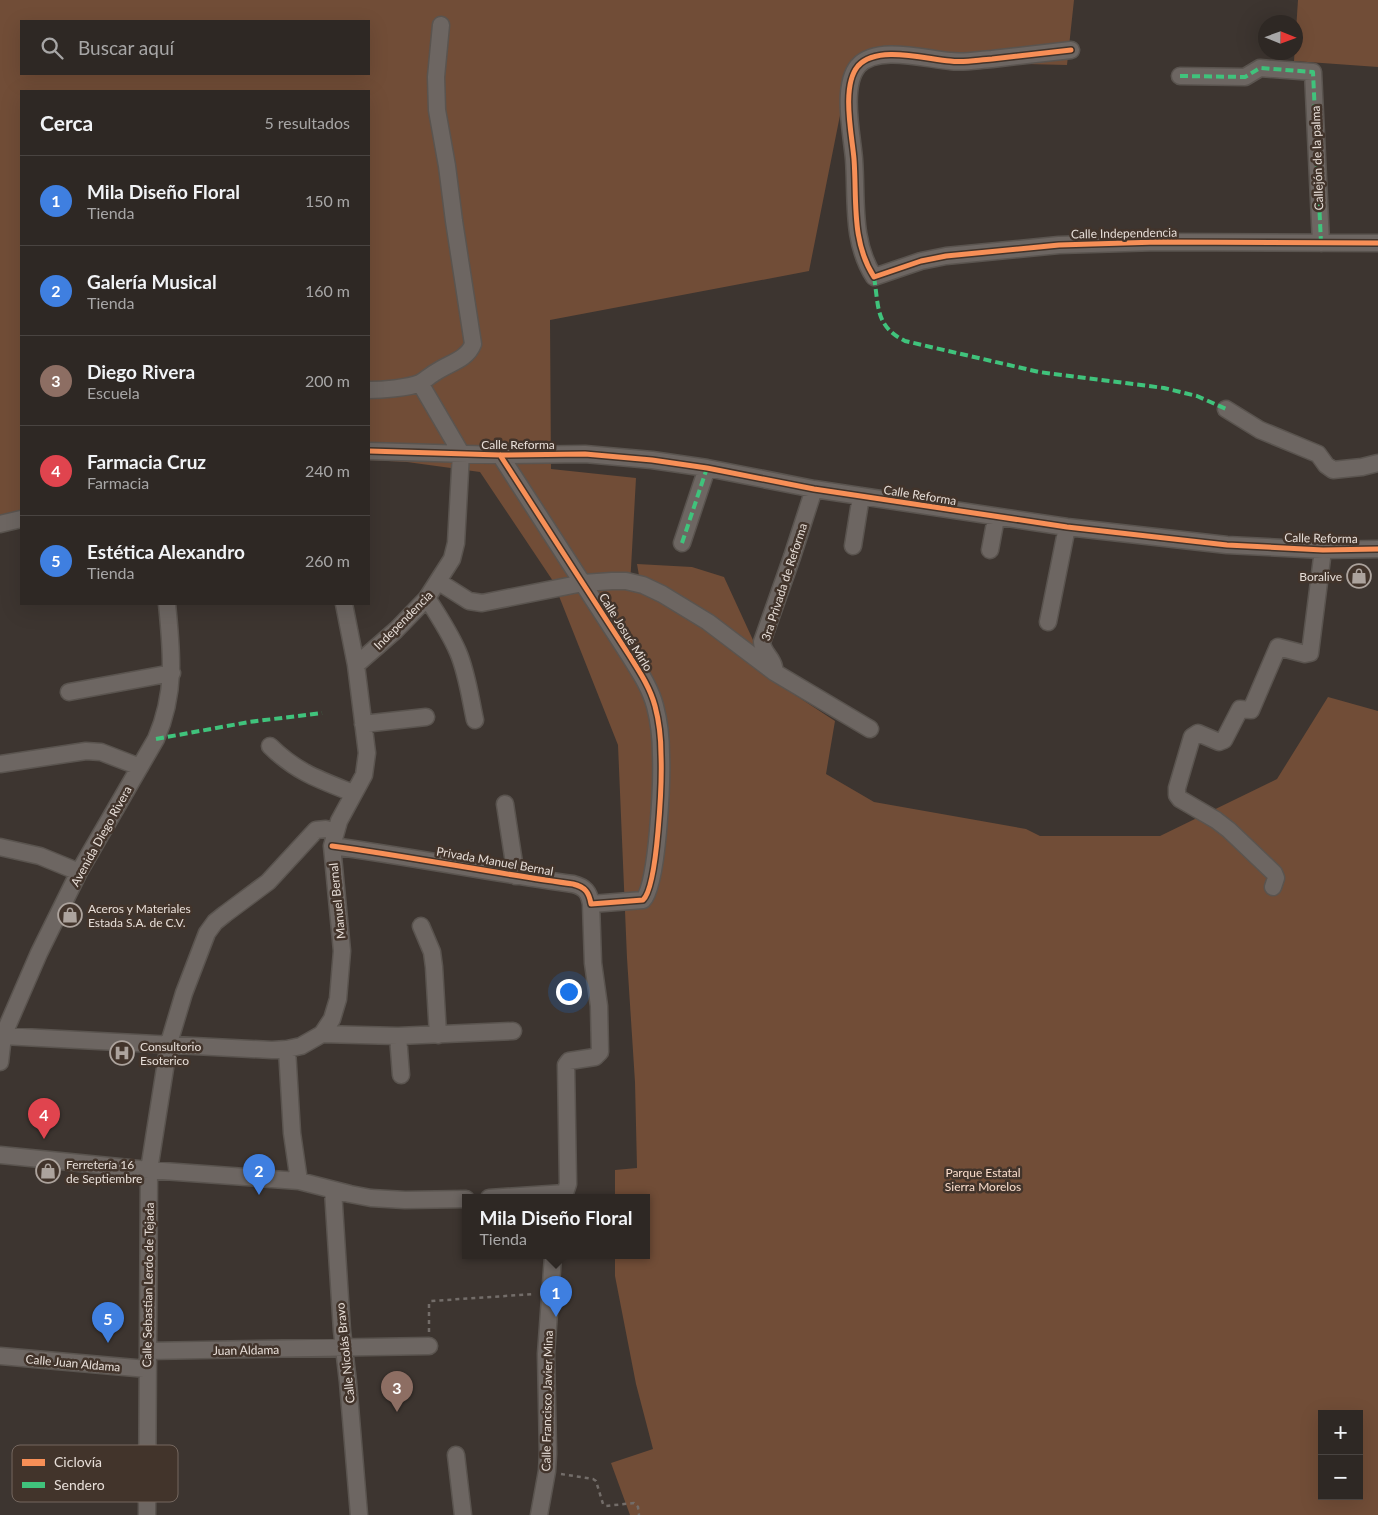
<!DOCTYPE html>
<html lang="es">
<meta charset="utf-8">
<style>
:root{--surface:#2e2824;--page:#36302c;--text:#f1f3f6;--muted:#a7a6a6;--line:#494441;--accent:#8abfa5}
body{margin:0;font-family:Lato,sans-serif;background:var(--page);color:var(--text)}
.controls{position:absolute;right:15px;bottom:15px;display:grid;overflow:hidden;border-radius:0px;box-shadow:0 5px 20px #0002}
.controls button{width:45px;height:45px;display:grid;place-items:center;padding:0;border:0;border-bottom:1px solid var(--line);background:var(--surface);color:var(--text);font:25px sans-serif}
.compass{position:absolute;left:1258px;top:15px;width:45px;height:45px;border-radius:50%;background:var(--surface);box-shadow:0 5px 20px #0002;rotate:91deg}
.you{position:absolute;left:568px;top:991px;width:18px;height:18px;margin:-12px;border:4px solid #fff;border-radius:50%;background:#1a73e8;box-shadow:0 0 0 8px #1a73e833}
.badge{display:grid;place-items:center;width:32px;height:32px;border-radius:50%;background:var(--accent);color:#fff;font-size:16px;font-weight:700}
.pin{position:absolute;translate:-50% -41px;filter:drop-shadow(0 1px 2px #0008)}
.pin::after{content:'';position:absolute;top:26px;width:18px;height:15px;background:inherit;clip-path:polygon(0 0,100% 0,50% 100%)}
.popup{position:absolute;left:462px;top:1194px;width:188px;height:65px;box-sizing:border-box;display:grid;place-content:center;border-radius:0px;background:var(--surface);filter:drop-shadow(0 1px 4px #0005);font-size:16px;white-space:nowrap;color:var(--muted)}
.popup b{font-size:19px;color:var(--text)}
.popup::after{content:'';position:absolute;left:50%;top:100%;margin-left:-10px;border:10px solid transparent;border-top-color:var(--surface)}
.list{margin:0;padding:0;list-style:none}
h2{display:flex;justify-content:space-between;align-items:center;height:65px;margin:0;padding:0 20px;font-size:21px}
h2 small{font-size:16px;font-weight:400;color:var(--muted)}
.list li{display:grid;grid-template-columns:32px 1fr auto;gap:15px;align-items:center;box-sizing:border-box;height:90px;padding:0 20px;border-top:1px solid var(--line)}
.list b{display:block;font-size:19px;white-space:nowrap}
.list p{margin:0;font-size:16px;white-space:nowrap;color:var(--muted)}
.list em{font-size:16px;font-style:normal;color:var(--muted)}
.icon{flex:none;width:28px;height:28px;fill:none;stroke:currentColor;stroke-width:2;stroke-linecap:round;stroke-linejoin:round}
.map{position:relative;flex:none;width:1378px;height:1515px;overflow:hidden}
.search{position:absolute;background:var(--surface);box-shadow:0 5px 20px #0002;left:20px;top:20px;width:350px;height:55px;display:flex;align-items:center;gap:12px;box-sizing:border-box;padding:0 18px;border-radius:0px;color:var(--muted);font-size:19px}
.panel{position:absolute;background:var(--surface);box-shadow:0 5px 20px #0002;left:20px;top:90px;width:350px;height:515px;border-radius:0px}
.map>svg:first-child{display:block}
</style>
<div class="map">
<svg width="1378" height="1515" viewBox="0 0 1378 1515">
<rect width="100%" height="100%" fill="#3d3530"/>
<path fill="#714d37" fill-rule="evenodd" d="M 0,0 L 1074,0 L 1067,65 L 851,60 L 809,271 L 550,320 L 551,469 L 636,478 L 630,586 L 642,593 L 637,564 L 692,567 L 724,577 L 764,664 L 766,676 L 835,721 L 826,774 L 874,802 L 1026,829 L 1040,836 L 1160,836 L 1277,779 L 1328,697 L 1378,711 L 1378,1515 L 630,1515 L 611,1463 L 653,1449 L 636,1384 L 615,1276 L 615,1256 L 646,1256 L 646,1198 L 615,1198 L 615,1170 L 637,1168 L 635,1082 L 627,958 L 618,745 L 553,581 L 480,472 L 407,462 L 369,460 L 369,91 L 21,91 L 21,518 L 0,524 ZM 21,21 L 369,21 L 369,74 L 21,74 ZM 1322,1414 L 1359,1414 L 1359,1496 L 1322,1496 Z
M 1298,0 L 1378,0 L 1378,67 L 1294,61 Z"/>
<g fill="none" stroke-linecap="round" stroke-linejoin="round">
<g stroke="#5a544f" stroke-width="19">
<path id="minor" d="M 1071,50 C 1044,53 1018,56 992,59 C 977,60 964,63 950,61 C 925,59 877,45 858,66 C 841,86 852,135 854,159 C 857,200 851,241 874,277 L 921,261 L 946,256 L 1059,245 L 1158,242 L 1378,243
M 1180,76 L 1245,77 L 1260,68 L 1313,72 L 1321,243
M 420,383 L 461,453
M 369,390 C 382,390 408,388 420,383 C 425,380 431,375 436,372 C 449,363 467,360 473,344 L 454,221 L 447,166 L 437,110 L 436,77 L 441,25
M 1226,409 L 1260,430 L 1318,454 L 1326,465 L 1333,470 L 1362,467 L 1378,463
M 369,451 L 500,455 L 585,454 L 652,460 L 707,468 L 814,489 L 1067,527 L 1227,545 L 1323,550 L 1378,549
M 0,524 L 21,519
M 682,543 L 707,468
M 853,546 L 861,496
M 990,550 L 996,518
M 439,582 L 469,601 L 482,603 L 583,583 L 612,581 L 626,581 L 643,585 L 662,594 L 708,622 L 774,672 L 870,729
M 427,598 C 438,615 450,633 458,652 C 467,673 470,697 475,720
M 1048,622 L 1067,527
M 356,665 L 396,630 L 427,598 L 452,559 L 456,543 L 461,453
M 774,667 C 772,657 762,652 762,642 L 792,557 L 814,489
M 69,692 L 172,673
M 363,724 L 426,717
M 270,746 C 296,772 320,780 353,793
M 0,764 L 86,751 L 101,752 L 140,767
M 505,804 L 516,876
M 332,846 C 413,857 493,873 573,884 C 585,887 589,892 591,904 L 643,900 C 658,886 662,779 661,755 C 661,738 659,721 655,706 C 650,687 639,671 629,655 L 500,455
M 0,847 L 40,856 L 79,872
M 1273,887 L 1276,878 L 1274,873 L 1229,830 L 1216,820 L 1180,799 L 1177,795 L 1177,788 L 1192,737 L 1198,733 L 1219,742 L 1224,740 L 1240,709 L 1251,710 L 1278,647 L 1305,654 L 1310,653 L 1323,550
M 421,926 L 432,952 L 434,967 L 438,1035
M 0,1034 L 3,1036 L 272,1050 L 287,1049 L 301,1046 L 322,1034 L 332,1019 L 338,999 L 342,951 L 332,846 L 339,821 L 364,775 L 367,753 L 356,665 L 344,604
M 322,1034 L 398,1036 L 513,1031
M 398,1036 L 401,1075
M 287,1049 L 292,1133 L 299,1181
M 0,1062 L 3,1036 L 39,953 L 79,872 L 156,739 C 176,693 172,653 167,604
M 0,1155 L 149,1170 L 299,1181 L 350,1194 L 371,1198 L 405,1200 L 466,1199
M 333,1190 L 342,1331 L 348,1382 L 359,1515
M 489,1198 L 565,1193
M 559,1198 L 565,1193 L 568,1184 L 566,1065 L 569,1061 L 595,1057 L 600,1052 L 599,1006 L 593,963 L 591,904
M 148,1351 L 429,1346
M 0,1356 L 147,1369
M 456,1455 L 463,1515
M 147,1515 L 149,1170 L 169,1043 L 184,993 L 207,933 L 215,922 L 225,914 L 268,882 L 316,830 L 326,829 L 335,832
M 539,1515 L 547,1471 L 548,1454 L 546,1354 L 553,1256"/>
</g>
<path stroke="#736d69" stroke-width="2.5" stroke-dasharray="4 4" stroke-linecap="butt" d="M 429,1332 L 429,1304 L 431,1301 L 535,1294
M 561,1474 L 593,1479 L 596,1481 L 603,1504 L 606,1506 L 634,1503 L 638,1507 L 639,1515"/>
<use href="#minor" stroke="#6d6662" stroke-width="16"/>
<path stroke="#40c37c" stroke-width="4" stroke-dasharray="8 4" stroke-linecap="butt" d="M 1180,76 L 1245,77 L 1260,68 L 1313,72 L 1321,243
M 874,277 C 879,307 875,326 905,341 L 1039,372 L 1164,388 L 1197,396 L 1226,409
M 682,543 L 707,468
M 156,739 L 249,722 L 322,713"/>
<g stroke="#42342b" stroke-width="8">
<path id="cycleway" d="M 1071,50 C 1044,53 1018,56 992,59 C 977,60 964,63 950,61 C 925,59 877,45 858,66 C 841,86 852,135 854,159 C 857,200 851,241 874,277 L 921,261 L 946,256 L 1059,245 L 1158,242 L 1378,243
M 369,451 L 500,455 L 585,454 L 652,460 L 707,468 L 814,489 L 1067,527 L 1227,545 L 1323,550 L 1378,549
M 332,846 C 413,857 493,873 573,884 C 585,887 589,892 591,904 L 643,900 C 658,886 662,779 661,755 C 661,738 659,721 655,706 C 650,687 639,671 629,655 L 500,455"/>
</g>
<use href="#cycleway" stroke="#f78f57" stroke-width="5"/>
</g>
<defs>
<g id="shop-ring" transform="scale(1.25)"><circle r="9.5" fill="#42342b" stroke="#aca39d" stroke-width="1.5"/><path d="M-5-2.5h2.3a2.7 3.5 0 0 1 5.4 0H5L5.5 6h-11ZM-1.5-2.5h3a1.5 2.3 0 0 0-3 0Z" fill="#aca39d"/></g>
<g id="hospital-ring" transform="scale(1.25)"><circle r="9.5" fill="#42342b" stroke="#aca39d" stroke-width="1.5"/><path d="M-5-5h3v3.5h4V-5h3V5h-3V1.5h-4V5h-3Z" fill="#aca39d"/></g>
</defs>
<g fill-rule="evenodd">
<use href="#shop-ring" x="1359" y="576"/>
<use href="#shop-ring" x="70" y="915"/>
<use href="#hospital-ring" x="122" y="1053"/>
<use href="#shop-ring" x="48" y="1171"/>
</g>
<g text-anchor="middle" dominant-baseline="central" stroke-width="5" stroke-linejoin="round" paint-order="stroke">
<g font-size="12" fill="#e7ded8" stroke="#42342b">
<text transform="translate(1317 158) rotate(-92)">Callejón de la palma</text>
<text transform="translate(1124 233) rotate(-1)">Calle Independencia</text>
<text x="518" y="444">Calle Reforma</text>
<text transform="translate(920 495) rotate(9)">Calle Reforma</text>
<text transform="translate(1321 538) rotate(1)">Calle Reforma</text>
<text transform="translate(784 582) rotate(-72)">3ra Privada de Reforma</text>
<text transform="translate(403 620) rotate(-45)">Independencia</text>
<text transform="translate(626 632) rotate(58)">Calle Josué Mirlo</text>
<text transform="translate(101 836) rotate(-61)">Avenida Diego Rivera</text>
<text transform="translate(495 861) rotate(10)">Privada Manuel Bernal</text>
<text transform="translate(337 901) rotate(-96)">Manuel Bernal</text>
<text transform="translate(148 1285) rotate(-89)">Calle Sebastian Lerdo de Tejada</text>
<text transform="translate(246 1350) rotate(-1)">Juan Aldama</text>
<text transform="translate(345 1353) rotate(-96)">Calle Nicolás Bravo</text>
<text transform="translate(73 1363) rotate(5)">Calle Juan Aldama</text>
<text transform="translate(547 1401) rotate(-89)">Calle Francisco Javier Mina</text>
</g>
<g font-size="12" fill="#e7ded8" stroke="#42342b" text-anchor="start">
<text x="1342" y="576" text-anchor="end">Boralive</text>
<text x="88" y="908">Aceros y Materiales<tspan x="88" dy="14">Estada S.A. de C.V.</tspan></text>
<text x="140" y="1046">Consultorio<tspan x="140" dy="14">Esoterico</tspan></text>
<text x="66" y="1164">Ferretería 16<tspan x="66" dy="14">de Septiembre</tspan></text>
</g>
<g font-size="12" fill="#f9dccb" stroke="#42342b">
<text x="983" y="1172">Parque Estatal<tspan x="983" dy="14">Sierra Morelos</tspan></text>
</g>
</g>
<rect x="12" y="1445" width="166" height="57" rx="8" fill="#42342b" stroke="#74675f" stroke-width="1"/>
<rect x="22" y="1459" width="23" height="7" fill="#f78f57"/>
<rect x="22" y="1482" width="23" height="6" fill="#40c37c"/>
<g font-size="14" fill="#e7ded8">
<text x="54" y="1467">Ciclovía</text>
<text x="54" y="1490">Sendero</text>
</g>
</svg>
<div class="controls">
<button>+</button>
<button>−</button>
</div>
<svg class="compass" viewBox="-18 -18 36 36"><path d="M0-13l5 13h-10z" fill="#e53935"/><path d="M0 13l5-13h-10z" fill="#a7a6a6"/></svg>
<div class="you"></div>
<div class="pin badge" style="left:556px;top:1317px;background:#3f7fe0">1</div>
<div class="popup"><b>Mila Diseño Floral</b>Tienda</div>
<div class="pin badge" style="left:259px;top:1195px;background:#3f7fe0">2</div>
<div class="pin badge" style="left:397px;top:1412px;background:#8d6e63">3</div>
<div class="pin badge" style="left:44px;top:1139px;background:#e0444e">4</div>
<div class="pin badge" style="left:108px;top:1343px;background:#3f7fe0">5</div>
<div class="search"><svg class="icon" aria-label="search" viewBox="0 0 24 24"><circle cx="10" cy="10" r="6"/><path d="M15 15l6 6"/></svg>Buscar aquí</div>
<section class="panel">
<h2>Cerca<small>5 resultados</small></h2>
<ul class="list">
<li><span class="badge" style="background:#3f7fe0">1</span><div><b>Mila Diseño Floral</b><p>Tienda</p></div><em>150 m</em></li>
<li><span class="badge" style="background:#3f7fe0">2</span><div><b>Galería Musical</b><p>Tienda</p></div><em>160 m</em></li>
<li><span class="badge" style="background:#8d6e63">3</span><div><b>Diego Rivera</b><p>Escuela</p></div><em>200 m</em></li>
<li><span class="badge" style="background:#e0444e">4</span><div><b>Farmacia Cruz</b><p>Farmacia</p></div><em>240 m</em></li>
<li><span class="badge" style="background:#3f7fe0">5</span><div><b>Estética Alexandro</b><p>Tienda</p></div><em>260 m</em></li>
</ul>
</section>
</div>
